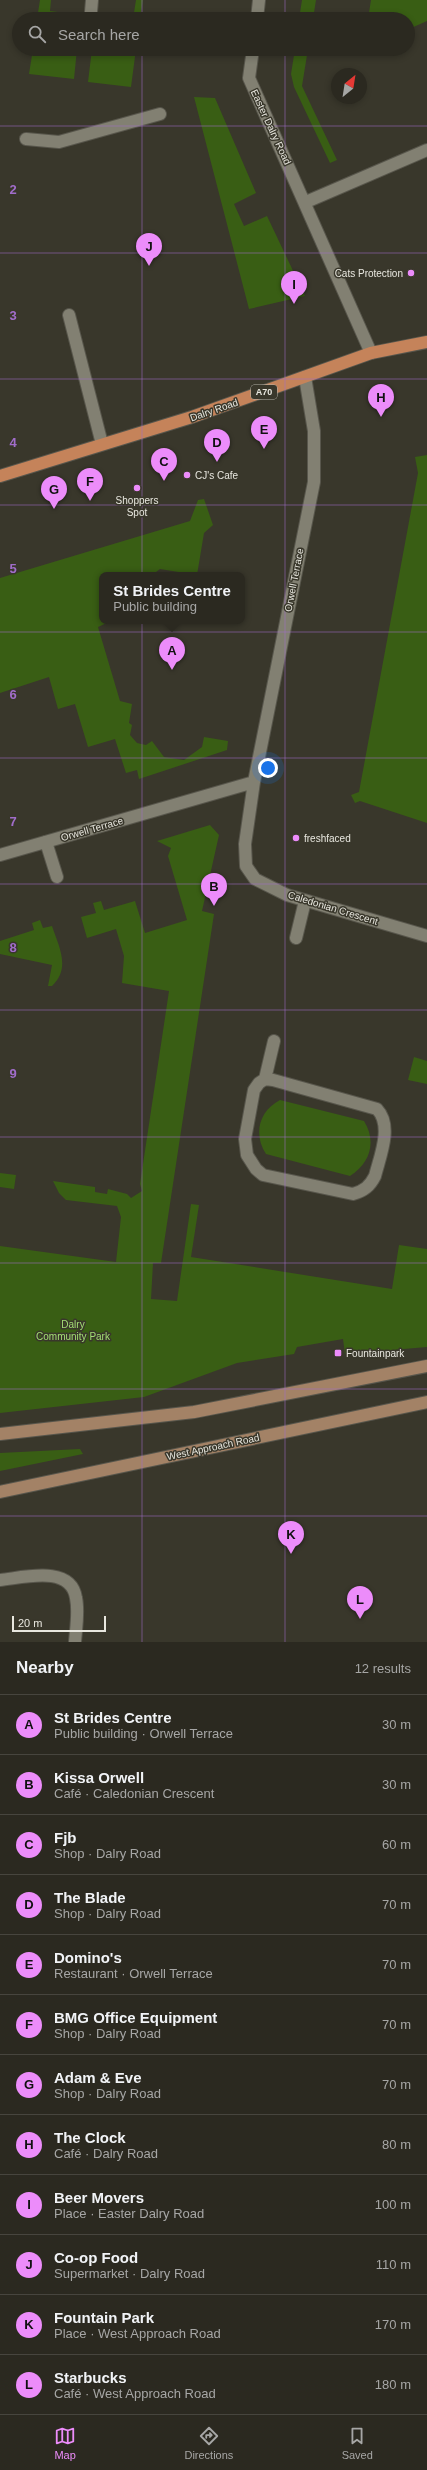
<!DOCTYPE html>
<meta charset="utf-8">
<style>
:root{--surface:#2b2920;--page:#333129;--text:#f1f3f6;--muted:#a6a6a5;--line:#47453e;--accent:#ec8cfa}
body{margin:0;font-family:Helvetica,sans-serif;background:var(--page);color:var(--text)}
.compass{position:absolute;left:331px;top:68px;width:36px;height:36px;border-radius:50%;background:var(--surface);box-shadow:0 2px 6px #0003;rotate:30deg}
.scale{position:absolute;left:12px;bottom:10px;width:94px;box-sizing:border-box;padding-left:4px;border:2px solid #e8e7df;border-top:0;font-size:11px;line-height:14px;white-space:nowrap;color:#e8e7df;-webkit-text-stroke:3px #39372b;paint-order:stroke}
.you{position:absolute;left:268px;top:768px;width:14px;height:14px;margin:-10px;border:3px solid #fff;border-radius:50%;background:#1a73e8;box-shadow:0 0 0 6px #1a73e833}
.badge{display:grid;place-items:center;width:26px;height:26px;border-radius:50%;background:var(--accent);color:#111;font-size:13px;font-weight:700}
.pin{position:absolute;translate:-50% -33px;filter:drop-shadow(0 1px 2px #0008)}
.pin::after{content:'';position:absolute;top:21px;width:14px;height:12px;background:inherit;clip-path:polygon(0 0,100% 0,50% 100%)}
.popup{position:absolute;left:99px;top:572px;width:146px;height:52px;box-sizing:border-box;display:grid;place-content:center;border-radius:8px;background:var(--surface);filter:drop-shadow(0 1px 3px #0005);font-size:13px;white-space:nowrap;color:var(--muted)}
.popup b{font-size:15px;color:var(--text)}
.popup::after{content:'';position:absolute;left:50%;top:100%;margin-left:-8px;border:8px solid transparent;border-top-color:var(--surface)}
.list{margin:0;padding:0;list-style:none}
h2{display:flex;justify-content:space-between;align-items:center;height:52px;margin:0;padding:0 16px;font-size:17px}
h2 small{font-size:13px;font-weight:400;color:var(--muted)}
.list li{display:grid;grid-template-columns:26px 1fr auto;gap:12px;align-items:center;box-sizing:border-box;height:60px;padding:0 16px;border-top:1px solid var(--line)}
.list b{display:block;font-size:15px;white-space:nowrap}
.list p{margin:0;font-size:13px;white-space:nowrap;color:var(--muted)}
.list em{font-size:13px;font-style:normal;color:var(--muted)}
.icon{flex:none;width:22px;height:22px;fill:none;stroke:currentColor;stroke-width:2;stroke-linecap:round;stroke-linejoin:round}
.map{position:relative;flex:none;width:427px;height:1642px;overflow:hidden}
.search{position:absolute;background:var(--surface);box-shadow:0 2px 6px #0003;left:12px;right:12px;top:12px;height:44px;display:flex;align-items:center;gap:10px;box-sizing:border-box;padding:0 14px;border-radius:22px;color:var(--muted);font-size:15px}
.sheet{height:772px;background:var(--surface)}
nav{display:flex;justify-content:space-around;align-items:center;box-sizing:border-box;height:56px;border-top:1px solid var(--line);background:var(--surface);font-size:11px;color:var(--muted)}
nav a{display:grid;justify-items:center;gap:2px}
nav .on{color:var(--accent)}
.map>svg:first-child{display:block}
</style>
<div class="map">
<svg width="427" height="1642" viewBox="0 0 427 1642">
<rect width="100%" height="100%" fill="#39372b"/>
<path fill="#395e14" d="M 40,0 L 51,0 L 50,11 L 82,15 L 81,19 L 37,19 Z
M 136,0 L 143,0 L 140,19 L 133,19 Z
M 302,0 L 316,0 L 313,19 L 299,19 Z
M 371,0 L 427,0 L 427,21 L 409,29 L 408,19 L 368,19 Z
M 33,49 L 77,49 L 74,79 L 29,74 Z
M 92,49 L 136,49 L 131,87 L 88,82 Z
M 295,49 L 308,49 L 302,86 L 337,160 L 330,163 L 294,87 L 291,74 Z
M 194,97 L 215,98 L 256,193 L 234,204 L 244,226 L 267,216 L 305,296 L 249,309 Z
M 427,455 L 427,823 L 360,801 L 355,803 L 351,795 L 359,792 L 418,473 L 415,457 Z
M 204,499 L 213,525 L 204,533 L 197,575 L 160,569 L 152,575 L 102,575 L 102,621 L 111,621 L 98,627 L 120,701 L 132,704 L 129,723 L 132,725 L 130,735 L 137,743 L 146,745 L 152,741 L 164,757 L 184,760 L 202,747 L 204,737 L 228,741 L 227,750 L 139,779 L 137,770 L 126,773 L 115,739 L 88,747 L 75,704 L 58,709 L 49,677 L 0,693 L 0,578 L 190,521 L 198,500 Z
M 210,825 L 219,835 L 202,911 L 214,914 L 161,1263 L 153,1263 L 151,1299 L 177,1301 L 191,1204 L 199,1205 L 191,1257 L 392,1289 L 399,1245 L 427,1249 L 427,1347 L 345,1354 L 343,1339 L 297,1347 L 294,1354 L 237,1363 L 144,1397 L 0,1413 L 0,1246 L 116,1262 L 121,1217 L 117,1206 L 66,1200 L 59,1193 L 53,1181 L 95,1187 L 95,1192 L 107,1194 L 108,1189 L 127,1194 L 131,1198 L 142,1191 L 140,1184 L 169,991 L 122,983 L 124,956 L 116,929 L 87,938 L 81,917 L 96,913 L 93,903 L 101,901 L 104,910 L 135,901 L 145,933 L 187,920 L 168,856 L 171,848 L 157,841 Z
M 40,920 L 43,928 L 52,926 C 59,947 71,968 52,986 L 48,986 L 52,965 L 0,954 L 0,941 L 34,930 L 32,923 Z
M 414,1057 L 427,1061 L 427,1084 L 408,1080 Z
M 280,1100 L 364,1121 C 377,1142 370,1163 350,1176 L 266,1154 C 253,1134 259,1111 280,1100 Z
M 0,1173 L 16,1175 L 14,1189 L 0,1187 Z
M 80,1449 L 83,1454 L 0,1471 L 0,1453 Z"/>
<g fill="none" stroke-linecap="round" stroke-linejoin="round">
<g stroke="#58564c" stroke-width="14">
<path id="lane" d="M 91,12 L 92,0
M 26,139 L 59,142 L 160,114
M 69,315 L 102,444
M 46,842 L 57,877
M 296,938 L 305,901
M 0,1580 C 22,1578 71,1564 76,1598 C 79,1612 76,1628 75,1642"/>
</g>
<g stroke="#58564c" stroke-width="14">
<path id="street" d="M 257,19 L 259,0
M 253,49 L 249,78 L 371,353
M 306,202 L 427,150
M 305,377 L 314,431 L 314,482 L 254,782 L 245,844 L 246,866 L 255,879 L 287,895 L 427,936
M 0,855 L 254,782
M 265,1079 L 273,1080 L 377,1109 C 393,1126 380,1156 375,1176 C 370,1186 364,1191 353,1194 L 263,1175 L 256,1169 L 247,1155 L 245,1139 L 254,1090 L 259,1083 L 265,1079 L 274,1041"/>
</g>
<g stroke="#58564c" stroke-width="14">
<path id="secondary" d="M 0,1434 L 194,1412 L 427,1366
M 0,1492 L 427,1402"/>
</g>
<g stroke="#58564c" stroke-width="14">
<path id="primary" d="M 0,476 L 192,417 L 371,353 L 427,342"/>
</g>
<use href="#lane" stroke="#828072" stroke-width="12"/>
<use href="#street" stroke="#828072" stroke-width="12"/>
<use href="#secondary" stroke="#a38266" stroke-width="12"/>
<use href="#primary" stroke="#c5835a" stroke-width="12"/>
</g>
<path fill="none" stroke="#a16dca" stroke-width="1" stroke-opacity="0.55" d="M 142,0 L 142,19M 285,0 L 285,19M 142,49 L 142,1642M 285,49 L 285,1642M 0,126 L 427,126M 0,253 L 427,253M 0,379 L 427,379M 0,505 L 427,505M 0,632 L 427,632M 0,758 L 427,758M 0,884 L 427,884M 0,1010 L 427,1010M 0,1137 L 427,1137M 0,1263 L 427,1263M 0,1389 L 427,1389M 0,1516 L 427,1516"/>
<g fill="#ec8cfa" stroke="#39372b" stroke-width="1.5">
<circle cx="411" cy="273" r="4"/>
<circle cx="187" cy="475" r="4"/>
<circle cx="137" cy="488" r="4"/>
<circle cx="296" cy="838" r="4"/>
<rect x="334" y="1349" width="8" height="8" rx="2"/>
</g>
<g text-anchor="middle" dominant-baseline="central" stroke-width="3" stroke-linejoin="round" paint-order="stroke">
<rect fill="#39372b" stroke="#b4b2a9" stroke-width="1" x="251" y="385" width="26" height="14" rx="3"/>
<g font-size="9" font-weight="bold" fill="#e8e7df">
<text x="264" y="392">A70</text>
</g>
<g font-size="10" fill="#e8e7df" stroke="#39372b">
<text transform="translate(271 127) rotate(65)">Easter Dalry Road</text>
<text transform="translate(214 410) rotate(-19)">Dalry Road</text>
<text transform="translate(294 580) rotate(-79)">Orwell Terrace</text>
<text transform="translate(92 829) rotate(-16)">Orwell Terrace</text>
<text transform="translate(333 908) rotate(17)">Caledonian Crescent</text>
<text transform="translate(213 1447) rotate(-12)">West Approach Road</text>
</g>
<g font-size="10" fill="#e8e7df" stroke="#39372b" text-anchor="start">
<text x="403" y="273" text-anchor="end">Cats Protection</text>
<text x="195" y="475">CJ's Cafe</text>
<text x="137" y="500" text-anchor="middle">Shoppers<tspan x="137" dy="12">Spot</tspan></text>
<text x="304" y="838">freshfaced</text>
<text x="346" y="1353">Fountainpark</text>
</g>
<g font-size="10" fill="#a3de74" stroke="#39372b">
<text x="73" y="1324">Dalry<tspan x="73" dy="12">Community Park</tspan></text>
</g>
</g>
<g font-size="13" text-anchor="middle" font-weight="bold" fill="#a16dca" stroke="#39372b" stroke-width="3" stroke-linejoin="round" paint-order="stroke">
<text x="13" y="194">2</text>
<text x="13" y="320">3</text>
<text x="13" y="447">4</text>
<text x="13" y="573">5</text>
<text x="13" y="699">6</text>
<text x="13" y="826">7</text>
<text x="13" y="952">8</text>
<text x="13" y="1078">9</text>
</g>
</svg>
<svg class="compass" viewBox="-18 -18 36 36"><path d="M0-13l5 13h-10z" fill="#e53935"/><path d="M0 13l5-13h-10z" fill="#a6a6a5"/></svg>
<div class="scale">20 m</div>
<div class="you"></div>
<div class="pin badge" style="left:172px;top:670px">A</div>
<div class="popup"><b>St Brides Centre</b>Public building</div>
<div class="pin badge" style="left:214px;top:906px">B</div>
<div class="pin badge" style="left:164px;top:481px">C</div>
<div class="pin badge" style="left:217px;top:462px">D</div>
<div class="pin badge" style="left:264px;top:449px">E</div>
<div class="pin badge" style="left:90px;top:501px">F</div>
<div class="pin badge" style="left:54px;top:509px">G</div>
<div class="pin badge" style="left:381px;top:417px">H</div>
<div class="pin badge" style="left:294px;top:304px">I</div>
<div class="pin badge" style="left:149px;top:266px">J</div>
<div class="pin badge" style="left:291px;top:1554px">K</div>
<div class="pin badge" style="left:360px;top:1619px">L</div>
<div class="search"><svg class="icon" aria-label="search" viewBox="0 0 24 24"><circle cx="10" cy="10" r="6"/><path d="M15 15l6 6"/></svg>Search here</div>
</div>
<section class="sheet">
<h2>Nearby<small>12 results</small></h2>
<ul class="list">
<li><span class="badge">A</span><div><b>St Brides Centre</b><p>Public building · Orwell Terrace</p></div><em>30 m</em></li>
<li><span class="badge">B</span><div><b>Kissa Orwell</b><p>Café · Caledonian Crescent</p></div><em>30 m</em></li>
<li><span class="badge">C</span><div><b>Fjb</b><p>Shop · Dalry Road</p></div><em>60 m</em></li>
<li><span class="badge">D</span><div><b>The Blade</b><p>Shop · Dalry Road</p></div><em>70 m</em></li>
<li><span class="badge">E</span><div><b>Domino's</b><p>Restaurant · Orwell Terrace</p></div><em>70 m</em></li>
<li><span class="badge">F</span><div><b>BMG Office Equipment</b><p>Shop · Dalry Road</p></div><em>70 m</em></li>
<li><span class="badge">G</span><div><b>Adam &amp; Eve</b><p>Shop · Dalry Road</p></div><em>70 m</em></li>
<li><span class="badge">H</span><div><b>The Clock</b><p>Café · Dalry Road</p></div><em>80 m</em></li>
<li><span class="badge">I</span><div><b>Beer Movers</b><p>Place · Easter Dalry Road</p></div><em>100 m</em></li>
<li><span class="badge">J</span><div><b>Co-op Food</b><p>Supermarket · Dalry Road</p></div><em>110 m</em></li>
<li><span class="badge">K</span><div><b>Fountain Park</b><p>Place · West Approach Road</p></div><em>170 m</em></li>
<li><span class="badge">L</span><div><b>Starbucks</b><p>Café · West Approach Road</p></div><em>180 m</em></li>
</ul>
</section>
<nav>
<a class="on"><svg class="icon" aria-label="map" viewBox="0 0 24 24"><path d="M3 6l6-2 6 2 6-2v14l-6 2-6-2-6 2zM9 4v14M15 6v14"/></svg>Map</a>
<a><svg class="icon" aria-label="directions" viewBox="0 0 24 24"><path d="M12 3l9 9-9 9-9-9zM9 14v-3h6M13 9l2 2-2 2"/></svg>Directions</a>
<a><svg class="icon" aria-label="saved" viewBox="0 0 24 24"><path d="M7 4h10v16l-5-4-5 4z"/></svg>Saved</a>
</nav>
